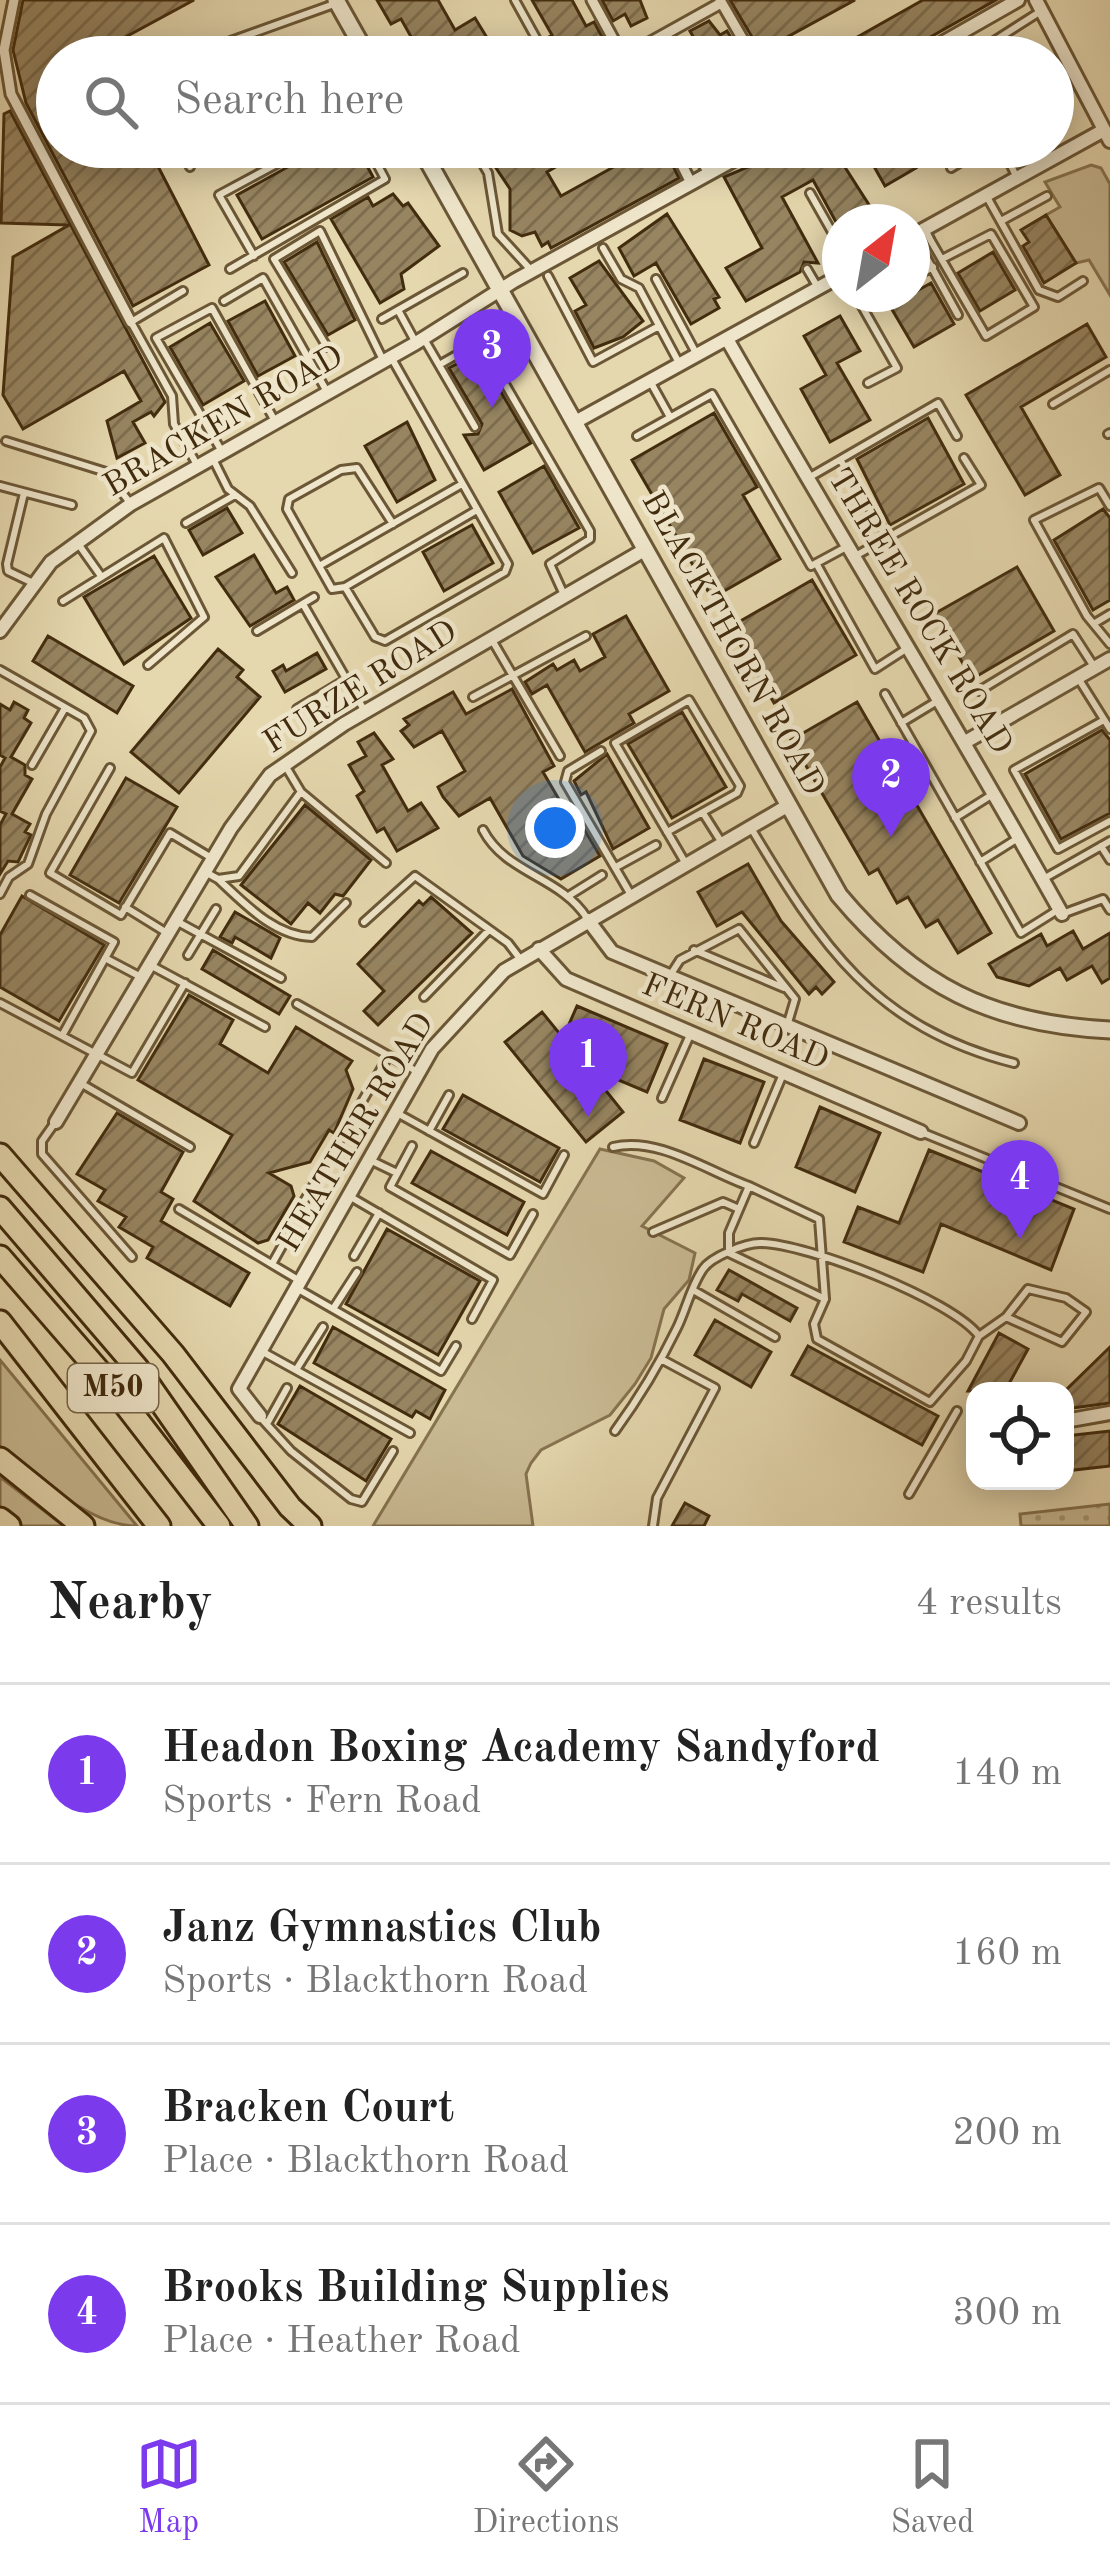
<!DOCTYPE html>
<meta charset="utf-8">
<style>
:root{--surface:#fff;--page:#f2f2f2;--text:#222;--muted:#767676;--line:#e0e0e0;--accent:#7c3aed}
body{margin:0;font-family:"Old Standard TT",serif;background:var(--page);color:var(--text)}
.controls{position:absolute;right:36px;bottom:36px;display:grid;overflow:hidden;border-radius:24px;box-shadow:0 6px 30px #0003}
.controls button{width:108px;height:108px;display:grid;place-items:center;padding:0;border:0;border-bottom:3px solid var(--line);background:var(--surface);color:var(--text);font:60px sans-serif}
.compass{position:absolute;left:822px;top:204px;width:108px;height:108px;border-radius:50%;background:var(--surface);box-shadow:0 6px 30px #0003;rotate:31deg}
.you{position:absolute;left:555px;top:828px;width:42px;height:42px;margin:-30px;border:9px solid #fff;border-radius:50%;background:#1a73e8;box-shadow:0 0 0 18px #1a73e833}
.badge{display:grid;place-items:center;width:78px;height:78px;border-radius:50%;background:var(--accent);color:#fff;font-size:39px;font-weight:700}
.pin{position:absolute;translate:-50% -99px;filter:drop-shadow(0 3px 6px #0008)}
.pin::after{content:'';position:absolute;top:63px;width:42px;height:36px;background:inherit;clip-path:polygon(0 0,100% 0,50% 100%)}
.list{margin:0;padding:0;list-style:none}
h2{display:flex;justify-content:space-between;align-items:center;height:156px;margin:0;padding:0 48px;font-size:51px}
h2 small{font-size:39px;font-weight:400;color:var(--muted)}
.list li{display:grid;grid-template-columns:78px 1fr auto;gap:36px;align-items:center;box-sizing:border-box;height:180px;padding:0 48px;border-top:3px solid var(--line)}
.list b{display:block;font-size:45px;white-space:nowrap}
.list p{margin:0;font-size:39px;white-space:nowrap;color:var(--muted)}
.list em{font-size:39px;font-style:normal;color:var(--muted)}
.icon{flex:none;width:66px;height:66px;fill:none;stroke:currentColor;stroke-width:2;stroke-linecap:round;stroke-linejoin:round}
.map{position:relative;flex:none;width:1110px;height:1526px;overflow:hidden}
.search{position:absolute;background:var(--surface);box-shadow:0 6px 30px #0003;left:36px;right:36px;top:36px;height:132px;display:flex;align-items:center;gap:30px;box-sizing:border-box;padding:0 42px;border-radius:66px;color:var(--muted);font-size:45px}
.sheet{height:876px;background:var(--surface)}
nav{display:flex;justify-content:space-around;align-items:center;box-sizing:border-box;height:168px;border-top:3px solid var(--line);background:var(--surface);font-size:33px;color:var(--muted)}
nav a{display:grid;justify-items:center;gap:6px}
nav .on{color:var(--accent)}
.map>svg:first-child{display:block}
</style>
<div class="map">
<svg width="1110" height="1526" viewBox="0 0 1110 1526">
<defs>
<pattern id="park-dots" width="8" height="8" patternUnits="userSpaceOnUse" patternTransform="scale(3)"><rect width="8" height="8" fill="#c9ba93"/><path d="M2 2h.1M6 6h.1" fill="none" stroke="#a59776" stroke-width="1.8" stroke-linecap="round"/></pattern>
<pattern id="building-hatch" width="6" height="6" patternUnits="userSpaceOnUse" patternTransform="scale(3)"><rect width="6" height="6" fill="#978561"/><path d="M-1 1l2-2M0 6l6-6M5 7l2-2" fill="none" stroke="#7d6d4e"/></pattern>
</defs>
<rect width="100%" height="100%" fill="#e5d7ae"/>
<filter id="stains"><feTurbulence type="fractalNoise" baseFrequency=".00167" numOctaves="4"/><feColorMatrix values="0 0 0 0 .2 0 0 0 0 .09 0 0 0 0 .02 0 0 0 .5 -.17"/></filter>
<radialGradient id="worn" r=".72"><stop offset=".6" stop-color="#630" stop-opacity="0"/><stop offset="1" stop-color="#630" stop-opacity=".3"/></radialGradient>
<path fill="#c9ba93" stroke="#867350" stroke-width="3" d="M 1091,165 L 1101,168 L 1110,184 L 1110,295 L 1089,260 L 1076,263 L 1046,215 L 1060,207 L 1045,182 Z
M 600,1149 L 654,1161 L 684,1178 L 642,1226 L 695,1253 L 689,1280 L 664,1309 L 651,1358 L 635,1384 L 610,1415 L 541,1450 L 531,1463 L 526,1474 L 533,1526 L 373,1526 Z
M 0,1360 L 137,1526 C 88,1526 38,1475 0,1446 Z
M 0,1477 L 64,1526 L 20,1526 L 0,1511 Z"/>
<path fill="url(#park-dots)" stroke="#867350" stroke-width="3" d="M 1110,1504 L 1110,1526 L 1021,1526 L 1020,1514 Z"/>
<path fill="url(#building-hatch)" stroke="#422c0e" stroke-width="3" d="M 23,0 L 194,0 L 96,53 L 99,57 L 57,57 L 57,147 L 148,147 L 209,265 L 133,306 L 26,103 L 13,50 Z
M 377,0 L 438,0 L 455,30 L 475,18 L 492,46 L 473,57 L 404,57 L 418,49 L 401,19 L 391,24 Z
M 532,0 L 572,0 L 586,26 L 594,22 L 611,53 L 517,57 L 552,35 Z
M 602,0 L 640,0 L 647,18 L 631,26 L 625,14 L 613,21 Z
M 730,0 L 855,0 L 767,48 L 765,43 L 758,47 Z
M 923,0 L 996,0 L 895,57 L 822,57 Z
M 709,21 L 720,35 L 727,31 L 742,55 L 680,57 L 699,47 L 690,31 Z
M 10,111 L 165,402 L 154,416 L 151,412 L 133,422 L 145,443 L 117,458 L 107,421 L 141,401 L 124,371 L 23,429 L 3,395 L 13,257 L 69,225 L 1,223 L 4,114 Z
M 324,147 L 357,147 L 373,177 L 262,239 L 237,195 Z
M 482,147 L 590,147 L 547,172 L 561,196 L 646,149 L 649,156 L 664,147 L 679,178 L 551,248 L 548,242 L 542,246 L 535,232 L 522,236 L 510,230 L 510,189 Z
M 795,147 L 832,147 L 871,208 L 870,222 L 836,222 L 813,180 L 782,197 L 818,263 L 804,262 L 800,272 L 746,301 L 726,268 L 762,248 L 724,177 Z
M 863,147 L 904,147 L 916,168 L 885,186 Z
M 393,194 L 403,206 L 408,203 L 439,246 L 401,274 L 404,289 L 380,303 L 331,219 L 368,197 L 373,206 Z
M 667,214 L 719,297 L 714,299 L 719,308 L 691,324 L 656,263 L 634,276 L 619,248 Z
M 1046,215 L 1076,263 L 1044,283 L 1023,246 L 1029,242 L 1021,230 Z
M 317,242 L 355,320 L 328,335 L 284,262 Z
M 993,252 L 1015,290 L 980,311 L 958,273 Z
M 599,261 L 643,321 L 623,337 L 594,348 L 575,311 L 586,305 L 570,278 Z
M 931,283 L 954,324 L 914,347 L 890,306 Z
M 265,301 L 295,356 L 258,376 L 228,321 Z
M 840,316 L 860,351 L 837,363 L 870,420 L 830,442 L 801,389 L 826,375 L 804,336 Z
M 210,323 L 244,381 L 203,405 L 170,347 Z
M 1087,324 L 1106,357 L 1021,407 L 1060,475 L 1025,495 L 966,395 Z
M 478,353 L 531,443 L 484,470 L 464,435 L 478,434 L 482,424 L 449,368 Z
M 714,413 L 757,487 L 743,495 L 780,559 L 712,598 L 632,460 Z
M 928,418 L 964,484 L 890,525 L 857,459 Z
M 407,422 L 435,480 L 397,502 L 365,446 Z
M 544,466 L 579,528 L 533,553 L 499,492 Z
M 227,508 L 242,533 L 203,555 L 189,530 Z
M 1103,509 L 1110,518 L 1110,600 L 1093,610 L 1054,540 Z
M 472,525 L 493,563 L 444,591 L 423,552 Z
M 254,555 L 276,593 L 287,587 L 294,600 L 250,626 L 216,577 Z
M 154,556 L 191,618 L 124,664 L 84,597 Z
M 1017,567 L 1054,631 L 972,679 L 934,614 Z
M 812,580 L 856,655 L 774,703 L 730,627 Z
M 626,616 L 669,691 L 629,714 L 634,723 L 585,752 L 547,685 L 532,694 L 525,682 L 553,664 L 557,670 L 574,660 L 580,671 L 605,657 L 593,634 Z
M 48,636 L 133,686 L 117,713 L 33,661 Z
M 218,649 L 243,670 L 237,677 L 260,697 L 179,793 L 131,752 Z
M 317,653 L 326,669 L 285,692 L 273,671 L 283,665 L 286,671 Z
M 512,689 L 554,766 L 543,772 L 578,832 L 584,829 L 600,856 L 561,879 L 523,856 L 490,798 L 459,816 L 443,797 L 438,787 L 465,771 L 442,731 L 414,747 L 401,731 L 409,725 L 404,719 L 453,692 L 466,714 Z
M 14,702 L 28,710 L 24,718 L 31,723 L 11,757 L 25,765 L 25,775 L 32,779 L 12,814 L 30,824 L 25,832 L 31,835 L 18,862 L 8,861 L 0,874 L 0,825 L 6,814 L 0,811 L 0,767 L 5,758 L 0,755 L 0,704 L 10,710 Z
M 857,702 L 991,933 L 958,953 L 938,920 L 926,927 L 908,897 L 897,903 L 878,869 L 869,874 L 791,740 Z
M 682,712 L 726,787 L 672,818 L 628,744 Z
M 1102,730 L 1110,740 L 1110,813 L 1061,839 L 1025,774 Z
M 374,733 L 393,759 L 382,765 L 408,811 L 421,803 L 438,828 L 397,851 L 384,828 L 377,832 L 357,796 L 364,791 L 349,765 L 366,756 L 358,742 Z
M 607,754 L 649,828 L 613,849 L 586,792 L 581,795 L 574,781 Z
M 126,778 L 177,807 L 119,903 L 70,875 Z
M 305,805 L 371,860 L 343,896 L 335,894 L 320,913 L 308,903 L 291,924 L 241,885 Z
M 748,864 L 781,921 L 834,982 L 822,994 L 816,987 L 809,994 L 742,912 L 717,926 L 698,892 Z
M 22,896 L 104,945 L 59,1021 L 0,987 L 0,935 Z
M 431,897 L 472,933 L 378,1025 L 364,1011 L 384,991 L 358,964 L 419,901 L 423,905 Z
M 235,912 L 280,938 L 271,958 L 235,937 L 232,943 L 220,937 Z
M 1073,931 L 1083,949 L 1110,933 L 1110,978 L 1102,983 L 1092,966 L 1067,980 L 1060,968 L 1029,986 L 997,977 L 989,964 L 1041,934 L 1047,946 Z
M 213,950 L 290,996 L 279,1014 L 202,969 Z
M 189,995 L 233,1020 L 220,1044 L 268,1073 L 296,1027 L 352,1061 L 346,1070 L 353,1089 L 334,1133 L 329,1130 L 310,1162 L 269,1173 L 291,1186 L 294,1196 L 268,1240 L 258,1243 L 194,1201 L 232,1135 L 138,1080 Z
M 577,1006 L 667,1044 L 647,1092 L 616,1079 L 622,1066 L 567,1042 L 623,1112 L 586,1142 L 505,1042 L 542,1012 L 563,1038 Z
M 704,1059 L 764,1082 L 740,1143 L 680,1120 Z
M 463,1095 L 559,1148 L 540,1182 L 443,1129 Z
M 820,1107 L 880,1133 L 855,1192 L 796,1167 Z
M 117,1113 L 183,1152 L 161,1192 L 173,1199 L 161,1221 L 249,1273 L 230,1306 L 147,1258 L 153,1247 L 119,1227 L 126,1217 L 98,1201 L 105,1190 L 77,1174 Z
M 929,1150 L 1074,1209 L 1051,1270 L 941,1224 L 923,1272 L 844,1242 L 858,1207 L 899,1223 Z
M 431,1151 L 524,1202 L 507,1235 L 412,1183 Z
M 387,1229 L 480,1281 L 438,1355 L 346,1304 Z
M 729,1270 L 797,1308 L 790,1321 L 742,1294 L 738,1301 L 717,1290 Z
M 715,1320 L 771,1352 L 751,1387 L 695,1355 Z
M 333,1327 L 445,1390 L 430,1419 L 416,1411 L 412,1417 L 314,1363 Z
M 999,1333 L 1028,1349 L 1005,1391 L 968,1391 Z
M 808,1346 L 938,1416 L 922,1445 L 792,1375 Z
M 1110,1347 L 1110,1403 L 1065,1409 L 1065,1391 Z
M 300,1386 L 391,1439 L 366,1481 L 278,1424 Z
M 1110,1431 L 1110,1466 L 1065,1471 L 1065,1436 Z
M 685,1503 L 709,1516 L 704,1526 L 672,1526 Z"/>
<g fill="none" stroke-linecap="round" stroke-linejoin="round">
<g stroke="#6b5736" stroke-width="12">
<path id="service" d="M 248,37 L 258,57
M 164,57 L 203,51 L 334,4
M 502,57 L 536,38 L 515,0
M 969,57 L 1041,11
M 1053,119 L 1062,113
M 180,147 L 190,167
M 473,147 L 488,173 L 498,234 L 530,269
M 1002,147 L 1016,176
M 1023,147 L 1035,166
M 698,157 L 706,171
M 951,168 L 986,147
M 810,193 L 840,246
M 987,197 L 1039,290 L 1058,297 L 1083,281
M 1001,221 L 1047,196
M 925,229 L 931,241 L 986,336 L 1034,307 L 991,234 L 942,259
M 914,235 L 958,315
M 603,248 L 621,279 L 639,288 L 679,363
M 254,256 L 219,195 L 308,147
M 230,269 L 385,179 L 368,147
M 807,269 L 817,286
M 548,276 L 593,362 L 659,326
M 912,278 L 933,267
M 656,279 L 697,355
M 183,291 L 131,322 L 172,396 L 174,424 L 196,463
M 855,294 L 897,368 L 868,383
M 224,301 L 263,278 L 326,390
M 398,310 L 416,343
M 382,319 L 463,273
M 424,339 L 475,427
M 327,347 L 274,259 L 320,231 L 382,358
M 391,357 L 508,564 L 505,572 L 385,641 L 375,637 L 345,587 L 477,510
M 439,365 L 474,345 L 483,346 L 590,531 L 590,539 L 550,564 L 565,597
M 650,381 L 670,417
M 1053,404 L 1110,370
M 1108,434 L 1110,433
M 637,436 L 712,394 L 811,566 L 848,546
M 6,441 L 106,472 L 131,504
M 221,450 L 156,338 L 212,308 L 276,423
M 213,459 L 228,489 L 250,506 L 292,573
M 841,461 L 888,538
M 810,477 L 938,403 L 957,436
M 0,486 L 72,505
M 24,493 L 7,564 L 8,571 L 33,583
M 1110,506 L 1099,488 L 1034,520 L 1087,616 L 1110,644
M 186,523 L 235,495
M 79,545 L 101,576
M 857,555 L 981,485 L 964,458
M 816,563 L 875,669 L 906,649
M 319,566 L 462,484
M 345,587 L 332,589 L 287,509 L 289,499 L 341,470 L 357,468 L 393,524
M 63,601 L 164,538 L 204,617 L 148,665
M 303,604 L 364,710
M 1095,623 L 1110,614
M 257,631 L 314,597
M 492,640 L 560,756
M 0,670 L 84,718 L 91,731 L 46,814 L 28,864 L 9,877 L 0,894
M 1078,678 L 1110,729
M 979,691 L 1073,634 L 1093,665
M 885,694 L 1021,933 L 1056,911
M 473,697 L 586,636
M 297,709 L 347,679
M 1104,720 L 1014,770 L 1058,849 L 1110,821
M 901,723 L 939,700
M 601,751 L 568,771 L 565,782 L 631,895
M 32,765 L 65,708
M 286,767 L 301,792 L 386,863
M 110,768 L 50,873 L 121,915 L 170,833 L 210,857
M 703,813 L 722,843
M 955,818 L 993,794
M 751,828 C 821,945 874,1027 1014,1063
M 483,830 C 506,874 560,876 587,918
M 667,832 L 737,793 L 740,786 L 689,700 L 615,743 L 686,864
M 1101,846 L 1110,860
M 980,862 L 1018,838
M 616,867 L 656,845
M 207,873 L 218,879 L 239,876 L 300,793
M 1045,878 L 1110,841
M 218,879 C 245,904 274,936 312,937 L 346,903
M 30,895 L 114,942 L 63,1034
M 570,895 L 602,875
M 125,907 L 167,933
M 1062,914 L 1103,899 L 1110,910
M 178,922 L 281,978
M 364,922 L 415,876 L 508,943 L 521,960
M 694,950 L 784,988
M 188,955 L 216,909
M 105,958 L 139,976
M 152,966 L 265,1027
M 671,974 L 680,960 L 739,929 L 795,999 L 787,1026
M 424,997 L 489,930
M 0,1003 L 132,1073 L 185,983
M 297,1004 L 416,1071
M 82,1084 L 190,1147
M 662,1098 L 690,1035
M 397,1113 L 543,1194 L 564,1155
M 54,1124 L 42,1141 L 42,1154 L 132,1257
M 429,1131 L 449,1095
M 921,1132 L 1110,1209
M 754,1143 L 783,1074
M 412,1146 L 390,1187 L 510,1255 L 533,1214
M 613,1147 C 658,1136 707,1171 749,1186
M 370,1160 L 397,1173
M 349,1196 L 493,1280 L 472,1319
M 179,1209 L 300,1281
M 299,1210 L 388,1057
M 653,1232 L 723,1202 L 739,1209
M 354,1256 L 379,1213
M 272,1264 L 291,1230
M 298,1289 L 441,1371 L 456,1346
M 693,1290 L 775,1337
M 333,1309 L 357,1272
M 979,1336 L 1006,1317 L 1028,1289 L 1066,1298 L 1086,1312 L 1062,1342 L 1006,1317
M 263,1352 L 410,1433
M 296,1370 L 323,1327
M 260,1417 L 291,1451 L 351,1499 L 362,1502 L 393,1451
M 268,1422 L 287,1388
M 615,1431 C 639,1398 659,1365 677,1328 C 686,1310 691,1286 703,1269 C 711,1257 745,1243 760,1243 C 806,1243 953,1300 979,1336 L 966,1361 L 930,1402 L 817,1339 L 814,1324 L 825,1299 L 729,1253 L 729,1233 L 749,1186 L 819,1219 L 825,1299
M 909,1494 L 957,1411
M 653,1526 L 657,1498 L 715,1388 L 661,1359"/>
</g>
<g stroke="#6b5736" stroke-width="15">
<path id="pedestrian" d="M 14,0 L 4,50 L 11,94 L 131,322
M 592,0 L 623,57
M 720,0 L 753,57
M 624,57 L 721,3
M 673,147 L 691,183"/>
</g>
<g stroke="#6b5736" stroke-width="18">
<path id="minor" d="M 1036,0 L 1110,141
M 918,57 L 1018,0
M 912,236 L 1104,130
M 727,339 C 837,532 954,720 1062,914
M 577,421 L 840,276
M 0,631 L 51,562 L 131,504 L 416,343 L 514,281 L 757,147
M 967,741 L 1110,659
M 588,920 L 612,952 L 1019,1123
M 539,949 L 566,979 L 921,1132
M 56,1122 L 231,828 L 270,775 L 344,724 L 646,549
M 260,1416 L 239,1389 L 432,1049 L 504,971 L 787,806
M 1065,1421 L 1110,1413"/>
</g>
<g stroke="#6b5736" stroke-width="21">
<path id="tertiary" d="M 336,0 L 368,57
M 420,147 L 839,895 C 915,986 991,1024 1110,1030"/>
</g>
<g stroke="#422c0e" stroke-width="27">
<path id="motorway" d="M 0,1155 L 173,1354 L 290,1507 L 310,1526
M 0,1208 L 137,1368 L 247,1526
M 0,1257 L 104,1377 L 219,1526
M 0,1322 L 159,1526
M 0,1459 L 83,1526
M 0,1519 L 9,1526"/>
</g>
<use href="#service" stroke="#eee5ca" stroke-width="6"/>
<use href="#pedestrian" stroke="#eee5ca" stroke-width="9"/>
<use href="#minor" stroke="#eee5ca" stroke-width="12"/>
<use href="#tertiary" stroke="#eee5ca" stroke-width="15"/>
<use href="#motorway" stroke="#e5d7ae" stroke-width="21"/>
</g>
<g text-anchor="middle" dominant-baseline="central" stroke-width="9" stroke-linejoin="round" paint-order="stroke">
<rect fill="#eee5ca" stroke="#766446" stroke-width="3" x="68" y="1364" width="90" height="48" rx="9"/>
<g font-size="30" font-weight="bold" fill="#422c0e">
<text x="113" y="1388">M50</text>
</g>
<g font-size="33" fill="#422c0e" stroke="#eee5ca">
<text transform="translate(224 422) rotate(-30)">BRACKEN ROAD</text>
<text transform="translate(919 612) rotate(59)">THREE ROCK ROAD</text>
<text transform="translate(732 644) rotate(61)">BLACKTHORN ROAD</text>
<text transform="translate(361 688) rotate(-32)">FURZE ROAD</text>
<text transform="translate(735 1023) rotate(23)">FERN ROAD</text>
<text transform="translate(357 1133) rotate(-59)">HEATHER ROAD</text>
</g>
</g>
<rect width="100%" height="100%" filter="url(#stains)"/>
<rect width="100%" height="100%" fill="url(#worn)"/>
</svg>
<div class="controls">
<button><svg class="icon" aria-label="locate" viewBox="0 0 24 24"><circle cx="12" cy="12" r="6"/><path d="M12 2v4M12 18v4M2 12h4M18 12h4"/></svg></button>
</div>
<svg class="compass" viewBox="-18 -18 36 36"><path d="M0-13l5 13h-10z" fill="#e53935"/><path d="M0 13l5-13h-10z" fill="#767676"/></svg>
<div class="you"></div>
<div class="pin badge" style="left:588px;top:1117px">1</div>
<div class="pin badge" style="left:891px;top:837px">2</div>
<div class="pin badge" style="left:492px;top:408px">3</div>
<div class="pin badge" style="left:1020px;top:1239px">4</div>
<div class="search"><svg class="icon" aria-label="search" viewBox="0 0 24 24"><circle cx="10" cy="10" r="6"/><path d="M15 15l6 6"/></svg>Search here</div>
</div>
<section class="sheet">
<h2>Nearby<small>4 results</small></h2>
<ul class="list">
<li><span class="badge">1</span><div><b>Headon Boxing Academy Sandyford</b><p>Sports · Fern Road</p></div><em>140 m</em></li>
<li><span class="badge">2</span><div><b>Janz Gymnastics Club</b><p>Sports · Blackthorn Road</p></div><em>160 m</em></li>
<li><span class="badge">3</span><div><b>Bracken Court</b><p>Place · Blackthorn Road</p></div><em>200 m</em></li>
<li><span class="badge">4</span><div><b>Brooks Building Supplies</b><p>Place · Heather Road</p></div><em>300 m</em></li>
</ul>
</section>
<nav>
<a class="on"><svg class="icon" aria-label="map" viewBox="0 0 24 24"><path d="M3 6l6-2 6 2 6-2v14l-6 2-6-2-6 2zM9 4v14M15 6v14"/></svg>Map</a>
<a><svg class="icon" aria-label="directions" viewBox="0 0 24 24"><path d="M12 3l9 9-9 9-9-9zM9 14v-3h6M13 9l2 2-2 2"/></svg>Directions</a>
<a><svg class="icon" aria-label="saved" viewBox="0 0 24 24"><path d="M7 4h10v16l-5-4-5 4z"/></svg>Saved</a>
</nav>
